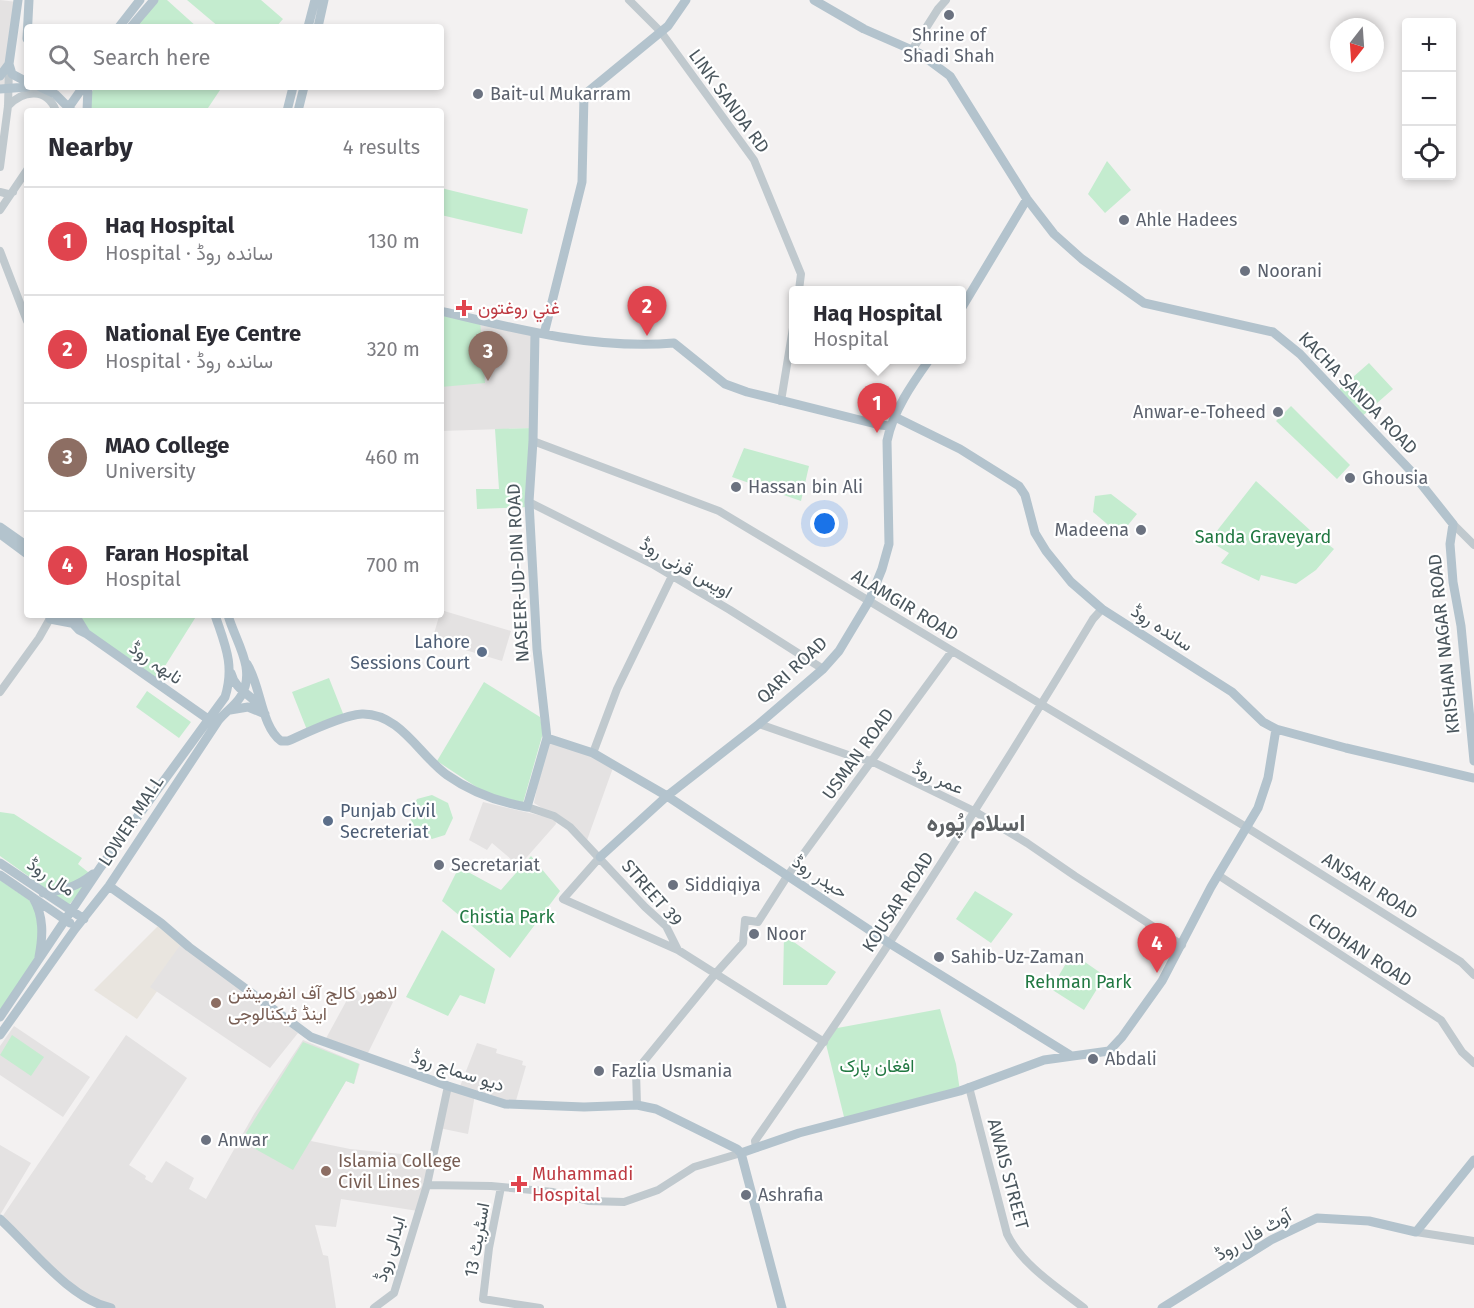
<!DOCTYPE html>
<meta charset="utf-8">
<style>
:root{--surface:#fff;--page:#f2f2f3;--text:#2b2b33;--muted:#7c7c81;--line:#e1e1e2;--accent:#2b88d3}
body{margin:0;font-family:"Fira Sans",Vazirmatn,sans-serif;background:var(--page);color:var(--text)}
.controls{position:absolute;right:18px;top:18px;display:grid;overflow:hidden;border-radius:6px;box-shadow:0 3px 9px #0003}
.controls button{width:54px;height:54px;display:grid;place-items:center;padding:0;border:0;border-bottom:2px solid var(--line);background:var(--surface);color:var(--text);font:30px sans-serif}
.compass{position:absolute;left:1330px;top:18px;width:54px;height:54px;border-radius:50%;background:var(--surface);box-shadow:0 3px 9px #0003;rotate:197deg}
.you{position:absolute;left:825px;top:524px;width:21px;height:21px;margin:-15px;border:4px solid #fff;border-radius:50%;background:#1a73e8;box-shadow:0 0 0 9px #1a73e833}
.badge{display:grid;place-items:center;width:39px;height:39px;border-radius:50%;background:var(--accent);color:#fff;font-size:20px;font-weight:700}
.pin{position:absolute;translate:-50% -50px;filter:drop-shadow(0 2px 3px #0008)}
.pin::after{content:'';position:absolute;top:32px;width:21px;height:18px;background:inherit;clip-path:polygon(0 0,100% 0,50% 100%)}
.popup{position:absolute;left:789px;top:286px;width:177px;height:78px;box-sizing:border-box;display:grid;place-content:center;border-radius:6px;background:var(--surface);filter:drop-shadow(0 2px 4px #0005);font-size:20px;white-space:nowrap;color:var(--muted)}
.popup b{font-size:22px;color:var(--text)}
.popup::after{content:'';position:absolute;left:50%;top:100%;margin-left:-12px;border:12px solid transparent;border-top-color:var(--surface)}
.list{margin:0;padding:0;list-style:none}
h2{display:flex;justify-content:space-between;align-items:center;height:78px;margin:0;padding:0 24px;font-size:26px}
h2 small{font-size:20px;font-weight:400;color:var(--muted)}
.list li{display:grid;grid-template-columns:39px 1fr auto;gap:18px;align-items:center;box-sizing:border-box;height:108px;padding:0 24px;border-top:2px solid var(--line)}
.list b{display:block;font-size:22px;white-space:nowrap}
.list p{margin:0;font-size:20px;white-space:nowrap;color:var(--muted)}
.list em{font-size:20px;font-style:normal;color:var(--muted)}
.icon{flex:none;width:33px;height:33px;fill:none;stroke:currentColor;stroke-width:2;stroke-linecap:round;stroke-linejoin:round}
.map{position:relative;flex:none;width:1474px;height:1308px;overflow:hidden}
.search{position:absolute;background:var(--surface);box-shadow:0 3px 9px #0003;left:24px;top:24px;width:420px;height:66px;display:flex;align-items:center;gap:15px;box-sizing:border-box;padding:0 21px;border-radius:6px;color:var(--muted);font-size:22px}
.panel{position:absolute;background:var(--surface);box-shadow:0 3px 9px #0003;left:24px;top:108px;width:420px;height:510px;border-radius:6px}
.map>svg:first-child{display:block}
</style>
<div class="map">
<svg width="1474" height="1308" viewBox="0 0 1474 1308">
<rect width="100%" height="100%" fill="#f3f1f1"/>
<path fill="#e9e5df" d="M 161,923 L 189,947 L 137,1019 L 94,990 Z"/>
<path fill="#e4e2e2" d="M 0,0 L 17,2 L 7,91 L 0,91 Z
M 441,310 L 535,333 L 533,428 L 441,431 Z
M 441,610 L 511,631 L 502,661 L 432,640 Z
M 547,738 L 614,765 L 586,843 L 563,821 L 534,803 Z
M 483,802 L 555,819 L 556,824 L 519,866 L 492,843 L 487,850 L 469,840 Z
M 181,944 L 298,1033 L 270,1068 L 150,987 Z
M 354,987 L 364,997 L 368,993 L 371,994 L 374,990 L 393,1002 L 366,1057 L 324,1042 Z
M 14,1026 L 90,1077 L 63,1117 L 0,1075 L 0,1046 Z
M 126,1035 L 187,1078 L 129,1165 L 146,1176 L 145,1179 L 152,1183 L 166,1161 L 194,1178 L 189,1189 L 206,1199 L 254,1114 L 303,1040 L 360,1064 L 354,1084 L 346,1081 L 311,1141 L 350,1149 L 433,1157 L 418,1211 L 341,1199 L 336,1227 L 315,1225 L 323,1255 L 328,1256 L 336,1308 L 105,1308 L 94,1304 L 0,1220 Z
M 477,1043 L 497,1049 L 496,1053 L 523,1061 L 522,1065 L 526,1066 L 515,1104 L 475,1095 L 468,1134 L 439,1128 L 448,1086 L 459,1089 Z
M 0,1145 L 31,1163 L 0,1215 Z"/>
<path fill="#c4eccf" d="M 154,0 L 167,0 L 197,27 L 136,27 Z
M 187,0 L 261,0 L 283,19 L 276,27 L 219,27 Z
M 95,87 L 222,87 L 206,111 L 92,111 L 85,103 Z
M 1107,161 L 1131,190 L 1105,213 L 1088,194 Z
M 441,188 L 528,209 L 522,234 L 441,215 Z
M 441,311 L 480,320 L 485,383 L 441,387 Z
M 1369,363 L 1393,389 L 1360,418 L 1336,392 Z
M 1291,406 L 1350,465 L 1337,479 L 1276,421 Z
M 533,428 L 529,507 L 477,509 L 476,489 L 499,489 L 495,429 Z
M 744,448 L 809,466 L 801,501 L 732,477 Z
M 1256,481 L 1311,531 L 1334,549 L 1316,570 L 1296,584 L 1261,575 L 1259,581 L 1221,563 L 1229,553 L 1209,541 Z
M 1111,494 L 1137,514 L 1120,535 L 1093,512 L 1095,496 Z
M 79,615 L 197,615 L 155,682 L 90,632 Z
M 329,678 L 344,716 L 307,730 L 292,692 Z
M 484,682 L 540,717 L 543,733 L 523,803 L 484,792 L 437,761 Z
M 147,691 L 191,722 L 179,738 L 136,707 Z
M 432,795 L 448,803 L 453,818 L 445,835 L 432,839 L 415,828 L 409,816 L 417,799 Z
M 0,812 L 14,814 L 82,858 L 78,864 L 93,876 L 69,905 L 0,856 Z
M 531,856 L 560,891 L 510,958 L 442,901 L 459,867 L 501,890 Z
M 0,880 L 29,900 L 38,913 L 38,956 L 0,1010 Z
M 975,891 L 1013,914 L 991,943 L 956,919 Z
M 442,930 L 495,969 L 485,1004 L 460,995 L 448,1016 L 406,997 Z
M 784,935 L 836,972 L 827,985 L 783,985 Z
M 1072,953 L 1105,976 L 1084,1010 L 1051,989 Z
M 940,1009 L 956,1064 L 960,1091 L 845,1121 L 825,1040 L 832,1029 Z
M 12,1035 L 44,1057 L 31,1076 L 0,1055 Z
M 303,1042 L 359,1064 L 354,1084 L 346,1081 L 293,1170 L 241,1141 Z"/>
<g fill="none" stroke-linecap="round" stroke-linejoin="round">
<path stroke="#c0c9ce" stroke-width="8" d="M 629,0 L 661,32 L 754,160 L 801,274 L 799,290
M 912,50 L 938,9 L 946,0
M 8,106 C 23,90 47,87 56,111
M 0,167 L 8,106 L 9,67
M 0,192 L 8,194 L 13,192
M 0,210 L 27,170
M 0,251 L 27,321
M 781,401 L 793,328
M 533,441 L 719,511 L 1246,827 L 1461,962 L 1474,975
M 529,502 L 654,565 L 730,610 L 823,669
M 1453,524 L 1474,545
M 0,692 L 39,638 L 52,615
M 759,724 L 854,757 L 871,761 L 974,811 L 1027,843 L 1075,876 L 1182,945
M 593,753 L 617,689 L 672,576
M 527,807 L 554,816 L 570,827 L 645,907 L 666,926 L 678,950
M 600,857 L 563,899 L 678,950 L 824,1042
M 1218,875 L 1441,1020 L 1462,1052 L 1474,1063
M 969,1087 L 1007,1234 C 1022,1265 1057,1287 1084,1308
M 637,1105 L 636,1071 L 716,973 L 743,943 L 745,920 L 758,922 L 788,875 L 952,651
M 756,1148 L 755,1141 C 874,971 986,797 1093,619 L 1102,609
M 427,1185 L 491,1186 L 553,1192 L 588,1201 L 624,1202 L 658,1190 L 694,1167 L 741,1153
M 501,1187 L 489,1248 L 483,1299 L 540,1308
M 1416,1232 L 1474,1241
M 374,1308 L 394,1293 L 427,1185 L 448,1086"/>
<path stroke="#b3c3cd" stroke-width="9" d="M 18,0 L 9,64 L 12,74 L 27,82
M 814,0 L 864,29 L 919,53 L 950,76 L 1027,199 L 1054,234 L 1082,259 L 1144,303 L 1273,332 L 1300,354 L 1410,470 L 1453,524 L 1450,544 L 1453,582 L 1461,626 L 1474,761
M 119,27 L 140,0
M 131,27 L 154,0
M 308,27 L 315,0
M 318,27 L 324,0
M 27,39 L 29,0
M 0,76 L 9,64
M 40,87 L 55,94 L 72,111
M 0,89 L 27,87
M 69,107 L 83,87
M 87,111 L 88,87
M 287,111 L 293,87
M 298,111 L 304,87
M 961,309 L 1027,199
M 441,311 C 515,329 598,350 674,343 L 725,384 L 747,392 L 880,425 L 890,426
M 544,334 L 582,182 L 584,95 L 668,26 L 686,0
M 895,417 L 960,449 L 1019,486 L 1025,495 L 1035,533 L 1046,551 L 1071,582 L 1102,609 L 1232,692 L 1263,722 L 1276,729 L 1346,748 L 1474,778
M 0,527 L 27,546
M 0,534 L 27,554
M 65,615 L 79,630 L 87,634 L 208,719
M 75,615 L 86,633
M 50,619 L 71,623
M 247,664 C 261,686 261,726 281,741 L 288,741 C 306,733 343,715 362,714 C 400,713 420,756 447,775 C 471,792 498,802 527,807 L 547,738 L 537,649 L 529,502 L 533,441 L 535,333
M 231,673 C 235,690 252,695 262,709
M 230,710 L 248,707 L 265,714
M 547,738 L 593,753 L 667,796 L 889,943 L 1070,1055
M 600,857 L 667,796 L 759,724 L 823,669 L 839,651 L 869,601 L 882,569 L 889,544 L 887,441 C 893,411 912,384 929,360
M 0,863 L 84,919
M 0,875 L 70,923
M 109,886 L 161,923 L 189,947 L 311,1037 L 448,1086 L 505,1104 L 584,1107 L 637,1105 L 656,1109 L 737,1149 L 741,1153
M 43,893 C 62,891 77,887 93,874
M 33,898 C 44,916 43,936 39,957
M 0,1017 L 100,868 L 225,697 C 235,665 225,645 215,615
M 0,1035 L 75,929 L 109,886 L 218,721 C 225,712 235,706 241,696 C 257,669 235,641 228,615
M 741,1153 L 799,1133 L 960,1091 L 1044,1060 L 1109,1051 L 1122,1037 L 1162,981 L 1211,887 L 1258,808 L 1268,778 L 1276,729
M 741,1153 L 782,1308
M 0,1219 C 32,1248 68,1298 111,1308
M 1162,1308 L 1271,1240 L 1317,1218 L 1369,1221 L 1416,1232 L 1474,1160"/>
</g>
<g fill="#6b7280" stroke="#fff" stroke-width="2">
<circle cx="949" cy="15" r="6"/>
<circle cx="478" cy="94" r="6"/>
<circle cx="1124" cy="220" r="6"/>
<circle cx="1245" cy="271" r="6"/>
<circle cx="1278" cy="412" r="6"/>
<circle cx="1350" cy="478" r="6"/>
<circle cx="736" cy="487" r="6"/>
<circle cx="1141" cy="530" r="6"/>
<circle cx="439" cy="865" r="6"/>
<circle cx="673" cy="885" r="6"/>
<circle cx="754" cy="934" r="6"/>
<circle cx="939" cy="957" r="6"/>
<circle cx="1093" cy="1059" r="6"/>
<circle cx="599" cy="1071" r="6"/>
<circle cx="206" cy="1140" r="6"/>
<circle cx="746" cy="1195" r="6"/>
</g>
<g fill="#e0444e" stroke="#fff" stroke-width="2">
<path d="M461 299h6v6h6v6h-6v6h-6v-6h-6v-6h6z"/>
<path d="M516 1175h6v6h6v6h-6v6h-6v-6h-6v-6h6z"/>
</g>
<g fill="#5c6f8a" stroke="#fff" stroke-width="2">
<circle cx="482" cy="652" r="6"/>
<circle cx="328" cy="821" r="6"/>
</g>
<g fill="#8d6e63" stroke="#fff" stroke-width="2">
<circle cx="216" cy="1003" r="6"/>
<circle cx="326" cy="1171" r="6"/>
</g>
<g text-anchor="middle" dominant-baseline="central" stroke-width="4.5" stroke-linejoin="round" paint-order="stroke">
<g font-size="18" fill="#5b616d" stroke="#fff" text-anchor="start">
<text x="949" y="35" text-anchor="middle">Shrine of<tspan x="949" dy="21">Shadi Shah</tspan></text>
<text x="490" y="94">Bait-ul Mukarram</text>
<text x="1136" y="220">Ahle Hadees</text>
<text x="1257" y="271">Noorani</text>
<text x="1266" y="412" text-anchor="end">Anwar-e-Toheed</text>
<text x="1362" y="478">Ghousia</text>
<text x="748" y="487">Hassan bin Ali</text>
<text x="1129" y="530" text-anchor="end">Madeena</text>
<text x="451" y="865">Secretariat</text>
<text x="685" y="885">Siddiqiya</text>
<text x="766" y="934">Noor</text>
<text x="951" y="957">Sahib-Uz-Zaman</text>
<text x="1105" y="1059">Abdali</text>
<text x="611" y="1071">Fazlia Usmania</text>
<text x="218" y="1140">Anwar</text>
<text x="758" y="1195">Ashrafia</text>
</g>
<g font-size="18" fill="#4a565d" stroke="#fff">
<text transform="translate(729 101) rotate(54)">LINK SANDA RD</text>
<text transform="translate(1358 393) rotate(46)">KACHA SANDA ROAD</text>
<text transform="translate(686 568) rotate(30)">اویس قرنی روڈ</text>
<text transform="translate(518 573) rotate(-93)">NASEER-UD-DIN ROAD</text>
<text transform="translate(905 605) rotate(31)">ALAMGIR ROAD</text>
<text transform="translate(1162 628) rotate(33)">ساندہ روڈ</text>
<text transform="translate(1444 644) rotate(-96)">KRISHAN NAGAR ROAD</text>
<text transform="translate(156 663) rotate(35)">نابھہ روڈ</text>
<text transform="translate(792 670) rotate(-43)">QARI ROAD</text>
<text transform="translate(858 754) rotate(-54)">USMAN ROAD</text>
<text transform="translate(938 778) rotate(25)">عمر روڈ</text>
<text transform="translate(131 821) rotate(-57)">LOWER MALL</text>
<text transform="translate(51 877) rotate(34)">مال روڈ</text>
<text transform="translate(820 877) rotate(34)">حیدر روڈ</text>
<text transform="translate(1370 886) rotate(32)">ANSARI ROAD</text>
<text transform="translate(652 893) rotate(49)">STREET 39</text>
<text transform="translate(898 902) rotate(-57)">KOUSAR ROAD</text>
<text transform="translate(1360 950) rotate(33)">CHOHAN ROAD</text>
<text transform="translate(458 1071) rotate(18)">دیو سماج روڈ</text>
<text transform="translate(1008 1174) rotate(75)">AWAIS STREET</text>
<text transform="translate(1253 1235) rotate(-30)">آوٹ فال روڈ</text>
<text transform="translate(477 1240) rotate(-80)">اسٹریٹ 13</text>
<text transform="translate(390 1249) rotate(-73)">ابدالی روڈ</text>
</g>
<g font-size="18" fill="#be3a42" stroke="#fff" text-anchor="start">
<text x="478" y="308">غني روغتون</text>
<text x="532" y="1174">Muhammadi<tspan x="532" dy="21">Hospital</tspan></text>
</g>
<g font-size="18" fill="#217842" stroke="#fff">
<text x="1263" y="537">Sanda Graveyard</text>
<text x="507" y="917">Chistia Park</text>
<text x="1078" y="982">Rehman Park</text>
<text x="877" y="1066">افغان پارک</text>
</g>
<g font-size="18" fill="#4e5e75" stroke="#fff" text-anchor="end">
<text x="470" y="642">Lahore<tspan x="470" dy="21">Sessions Court</tspan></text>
<text x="340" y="811" text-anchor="start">Punjab Civil<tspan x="340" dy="21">Secreteriat</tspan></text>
</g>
<g font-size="18" fill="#785e54" stroke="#fff" text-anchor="start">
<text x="228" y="993">لاھور کالج آف انفرمیشن<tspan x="228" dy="21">اینڈ ٹیکنالوجی</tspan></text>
<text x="338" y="1161">Islamia College<tspan x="338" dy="21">Civil Lines</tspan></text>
</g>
<g font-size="24" font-weight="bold" fill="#5e6265" stroke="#fff">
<text x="976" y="823">اسلام پُورہ</text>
</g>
</g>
</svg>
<div class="controls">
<button>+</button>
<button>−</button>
<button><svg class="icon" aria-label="locate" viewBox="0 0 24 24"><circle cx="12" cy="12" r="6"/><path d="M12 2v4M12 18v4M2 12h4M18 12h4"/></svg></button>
</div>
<svg class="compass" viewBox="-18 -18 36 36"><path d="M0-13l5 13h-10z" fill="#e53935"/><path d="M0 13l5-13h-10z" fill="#7c7c81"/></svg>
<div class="you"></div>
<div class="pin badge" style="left:877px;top:433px;background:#e0444e">1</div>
<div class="popup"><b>Haq Hospital</b>Hospital</div>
<div class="pin badge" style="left:647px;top:336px;background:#e0444e">2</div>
<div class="pin badge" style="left:488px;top:381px;background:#8d6e63">3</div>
<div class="pin badge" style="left:1157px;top:973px;background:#e0444e">4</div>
<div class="search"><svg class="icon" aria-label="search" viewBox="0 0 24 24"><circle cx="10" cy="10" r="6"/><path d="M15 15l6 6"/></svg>Search here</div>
<section class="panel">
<h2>Nearby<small>4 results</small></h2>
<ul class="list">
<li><span class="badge" style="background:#e0444e">1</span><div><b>Haq Hospital</b><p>Hospital · ساندہ روڈ</p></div><em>130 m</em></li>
<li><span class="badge" style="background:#e0444e">2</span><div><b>National Eye Centre</b><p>Hospital · ساندہ روڈ</p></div><em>320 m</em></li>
<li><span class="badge" style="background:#8d6e63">3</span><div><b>MAO College</b><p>University</p></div><em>460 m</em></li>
<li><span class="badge" style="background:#e0444e">4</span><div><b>Faran Hospital</b><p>Hospital</p></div><em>700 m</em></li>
</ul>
</section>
</div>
